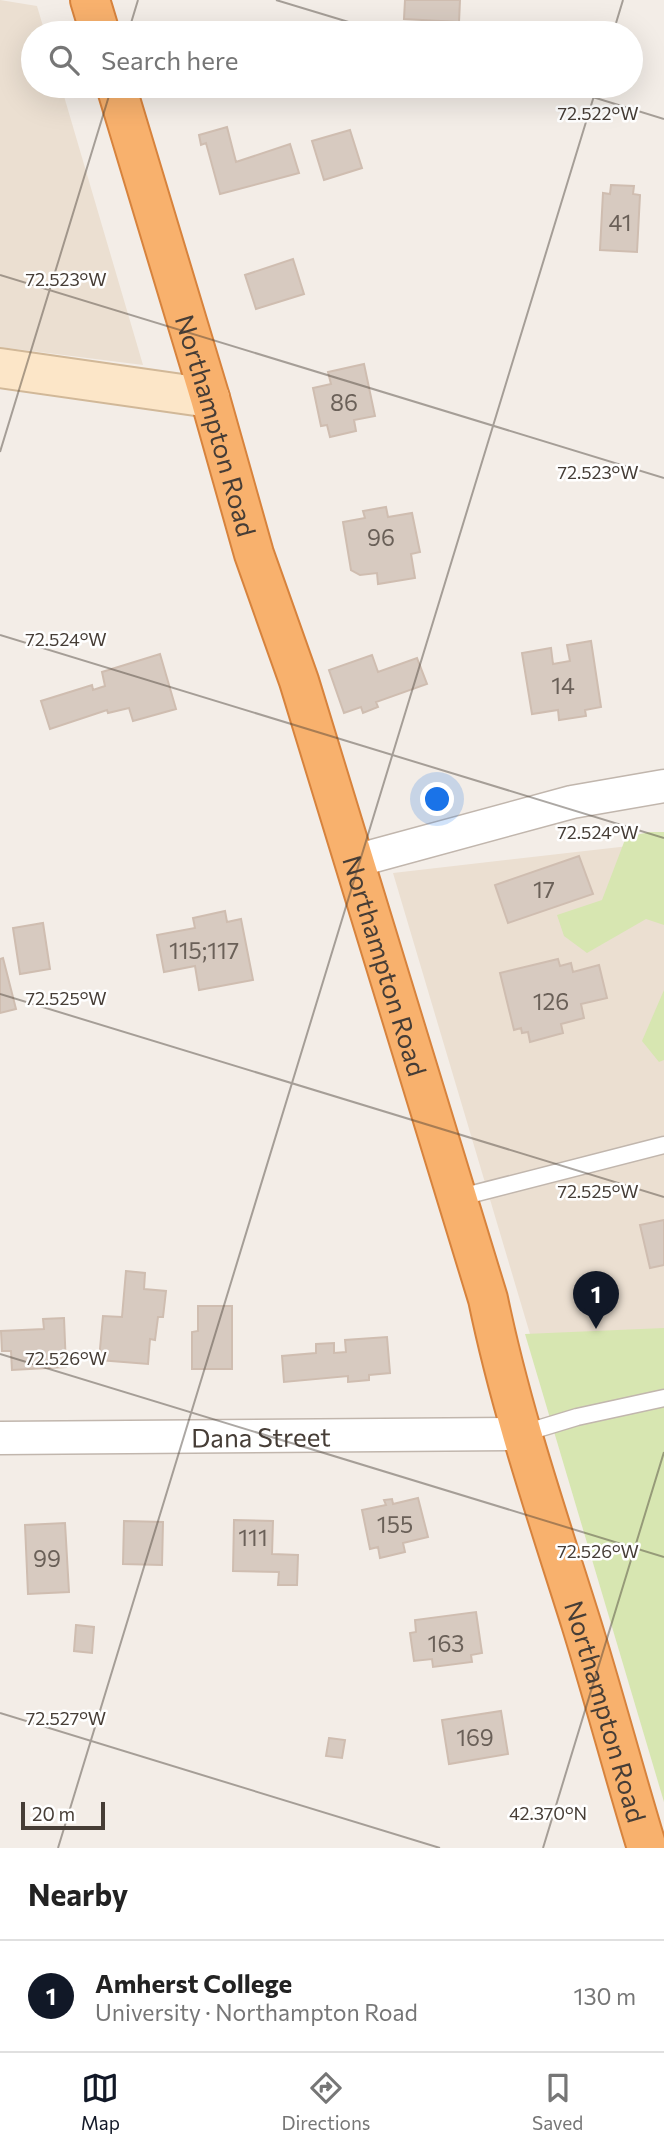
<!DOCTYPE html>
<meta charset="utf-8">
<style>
:root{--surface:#fff;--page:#f6f6f6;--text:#222;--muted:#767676;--line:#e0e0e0;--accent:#111827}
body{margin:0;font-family:Commissioner,sans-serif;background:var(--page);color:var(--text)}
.scale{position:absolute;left:21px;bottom:18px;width:84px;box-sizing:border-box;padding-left:7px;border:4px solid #463d36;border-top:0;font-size:19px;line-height:24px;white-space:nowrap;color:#463d36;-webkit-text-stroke:5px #fff;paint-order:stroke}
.you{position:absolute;left:438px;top:800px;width:24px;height:24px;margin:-18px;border:5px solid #fff;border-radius:50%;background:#1a73e8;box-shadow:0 0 0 10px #1a73e833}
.badge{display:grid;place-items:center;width:46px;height:46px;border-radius:50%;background:var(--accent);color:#fff;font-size:23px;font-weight:700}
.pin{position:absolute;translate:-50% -58px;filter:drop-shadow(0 2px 4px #0008)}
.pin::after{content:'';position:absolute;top:37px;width:24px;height:21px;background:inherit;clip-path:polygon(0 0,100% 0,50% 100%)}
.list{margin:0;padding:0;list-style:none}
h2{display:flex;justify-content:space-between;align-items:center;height:91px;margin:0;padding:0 28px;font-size:30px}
h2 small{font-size:23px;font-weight:400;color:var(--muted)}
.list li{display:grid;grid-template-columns:46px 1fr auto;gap:21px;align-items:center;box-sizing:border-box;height:112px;padding:0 28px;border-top:2px solid var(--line)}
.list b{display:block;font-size:26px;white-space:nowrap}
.list p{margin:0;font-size:23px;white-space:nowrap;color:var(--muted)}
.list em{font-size:23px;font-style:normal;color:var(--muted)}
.icon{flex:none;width:38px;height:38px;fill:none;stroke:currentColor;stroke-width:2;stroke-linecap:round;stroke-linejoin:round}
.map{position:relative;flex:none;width:664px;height:1848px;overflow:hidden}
.search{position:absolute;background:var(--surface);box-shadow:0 7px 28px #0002;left:21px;right:21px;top:21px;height:77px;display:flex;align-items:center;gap:18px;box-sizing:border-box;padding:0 24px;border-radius:38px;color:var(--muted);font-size:26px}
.sheet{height:203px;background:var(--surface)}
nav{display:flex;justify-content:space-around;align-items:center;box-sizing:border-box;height:98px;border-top:2px solid var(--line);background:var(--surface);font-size:19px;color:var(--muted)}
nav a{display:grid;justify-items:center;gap:4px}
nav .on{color:var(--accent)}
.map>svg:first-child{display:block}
</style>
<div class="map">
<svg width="664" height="1848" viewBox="0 0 664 1848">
<rect width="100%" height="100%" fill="#f3ede7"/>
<path fill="#ebdfd1" d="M 0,0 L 37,6 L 45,33 L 33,33 L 33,86 L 61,86 L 143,365 L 0,347 Z
M 664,842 L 664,1785 L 393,873 Z"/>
<path fill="#d7e6b1" d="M 650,832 L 664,832 L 664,925 L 646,919 L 587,953 L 564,936 L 557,915 L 602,900 L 626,837 Z
M 664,990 L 664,1060 L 659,1062 L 642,1041 Z
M 664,1328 L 664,1802 L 525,1334 Z"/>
<path fill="#d7cac0" stroke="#cfbdb0" stroke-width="2" d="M 405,0 L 460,0 L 459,22 L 404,19 Z
M 227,127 L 236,162 L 290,144 L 299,173 L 220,194 L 206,143 L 201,145 L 199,135 Z
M 350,130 L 362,168 L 324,180 L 312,141 Z
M 611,185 L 634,186 L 633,194 L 640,195 L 637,252 L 600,250 L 603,193 L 610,194 Z
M 293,259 L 304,294 L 256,309 L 245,275 Z
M 364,364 L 375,416 L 354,420 L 356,431 L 330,437 L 327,425 L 321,426 L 313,388 L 331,384 L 328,372 Z
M 386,507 L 388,517 L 412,513 L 420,552 L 411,554 L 415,578 L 378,584 L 377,573 L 360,575 L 351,570 L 343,522 L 365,518 L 363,511 Z
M 591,641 L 601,707 L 585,710 L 586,716 L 559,720 L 558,710 L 532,714 L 522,653 L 551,648 L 553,664 L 570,661 L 567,645 Z
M 160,654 L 176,709 L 133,721 L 129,708 L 108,713 L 107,710 L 50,729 L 41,701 L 92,685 L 93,690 L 105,686 L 102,672 Z
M 372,655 L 378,672 L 417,658 L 427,684 L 376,702 L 378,707 L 363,713 L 361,707 L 344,713 L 329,670 Z
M 579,856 L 593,894 L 508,923 L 495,885 Z
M 225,911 L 227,922 L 241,919 L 253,980 L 199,990 L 195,966 L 164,972 L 157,935 L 195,928 L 193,918 Z
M 43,923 L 50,969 L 20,974 L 13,928 Z
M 3,958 L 16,1009 L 0,1013 L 0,959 Z
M 558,959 L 560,966 L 571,963 L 573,972 L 599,965 L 607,998 L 581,1004 L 584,1018 L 561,1024 L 563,1033 L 530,1042 L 528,1032 L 522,1033 L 521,1028 L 514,1030 L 500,973 Z
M 664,1220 L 664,1265 L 650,1268 L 640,1225 Z
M 126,1271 L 145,1273 L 144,1289 L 166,1291 L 163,1317 L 158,1317 L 155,1340 L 150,1339 L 148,1364 L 99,1360 L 103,1316 L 122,1317 Z
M 198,1306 L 232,1306 L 232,1369 L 192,1369 L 192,1332 L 198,1331 Z
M 64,1318 L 66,1367 L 12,1370 L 11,1351 L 2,1351 L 1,1331 L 44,1329 L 43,1319 Z
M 387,1337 L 390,1373 L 369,1375 L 369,1380 L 348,1382 L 348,1376 L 284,1382 L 282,1356 L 316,1353 L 316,1344 L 334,1343 L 334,1353 L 346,1352 L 345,1340 Z
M 418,1498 L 428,1537 L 403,1543 L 405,1552 L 380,1558 L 378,1547 L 370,1549 L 362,1510 L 386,1505 L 384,1500 L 392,1499 L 393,1504 Z
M 234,1520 L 273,1521 L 272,1554 L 298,1555 L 297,1585 L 278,1585 L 279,1572 L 233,1571 Z
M 124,1521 L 163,1522 L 162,1565 L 123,1564 Z
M 65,1523 L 69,1592 L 28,1594 L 25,1525 Z
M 476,1612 L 482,1653 L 471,1655 L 472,1662 L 433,1667 L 432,1659 L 414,1661 L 410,1633 L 416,1632 L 415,1620 Z
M 76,1625 L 94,1627 L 92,1653 L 74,1651 Z
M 501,1711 L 508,1754 L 449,1764 L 442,1720 Z
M 329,1738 L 345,1740 L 342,1758 L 326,1756 Z"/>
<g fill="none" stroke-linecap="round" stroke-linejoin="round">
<g stroke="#c1b6ad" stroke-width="19">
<path id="lane" d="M 457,1198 L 664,1145
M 521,1434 L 577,1417 L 664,1398"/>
</g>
<g stroke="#c1b6ad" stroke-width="35">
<g id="street">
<path d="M 355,861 L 572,802 L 664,786"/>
<path id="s1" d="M 0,1438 L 521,1434"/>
</g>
</g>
<g stroke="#d1b898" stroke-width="42">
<path id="secondary" d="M 0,368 L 210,398"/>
</g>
<g stroke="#d7833d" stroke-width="42">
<g id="highway">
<path d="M 90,0 L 100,33"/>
<path id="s2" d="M 116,86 L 210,398 L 254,554 L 299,681 L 488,1299 C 511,1410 547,1515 581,1623 C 604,1697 624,1773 647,1848"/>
</g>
</g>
<use href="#lane" stroke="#fff" stroke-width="16"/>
<use href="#street" stroke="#fff" stroke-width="32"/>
<use href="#secondary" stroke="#fce6c8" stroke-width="38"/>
<use href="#highway" stroke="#f8b16d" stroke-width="38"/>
</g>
<path fill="none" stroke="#463d36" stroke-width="2" stroke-opacity="0.45" d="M 276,0 L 385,33M 128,33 L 138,0M 613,33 L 623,0M 557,86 L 664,119M 0,275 L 664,478M 0,452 L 112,86M 0,635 L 664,838M 0,994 L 664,1197M 0,1354 L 664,1557M 0,1713 L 440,1848M 58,1848 L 597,86M 543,1848 L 664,1452"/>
<g text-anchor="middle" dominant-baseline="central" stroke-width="5" stroke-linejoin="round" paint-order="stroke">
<g font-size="23" fill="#6a6058">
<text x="620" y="222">41</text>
<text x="344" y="402">86</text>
<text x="381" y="537">96</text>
<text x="563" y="685">14</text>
<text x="544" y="889">17</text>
<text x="204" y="950">115;117</text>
<text x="551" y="1001">126</text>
<text x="395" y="1524">155</text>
<text x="253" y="1537">111</text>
<text x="47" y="1558">99</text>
<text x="446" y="1643">163</text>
<text x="475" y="1737">169</text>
</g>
<g font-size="26" fill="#463d36" stroke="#fff">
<text stroke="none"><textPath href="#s2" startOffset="354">Northampton Road</textPath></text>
<text stroke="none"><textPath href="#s2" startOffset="920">Northampton Road</textPath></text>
<text stroke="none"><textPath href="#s1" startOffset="261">Dana Street</textPath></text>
<text stroke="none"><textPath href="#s2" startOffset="1698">Northampton Road</textPath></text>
</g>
</g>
<g font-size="18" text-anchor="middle" fill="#463d36" stroke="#fff" stroke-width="5" stroke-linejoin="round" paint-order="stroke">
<text x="598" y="120">72.522°W</text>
<text x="66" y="286">72.523°W</text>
<text x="598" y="479">72.523°W</text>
<text x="66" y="646">72.524°W</text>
<text x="598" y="839">72.524°W</text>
<text x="66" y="1005">72.525°W</text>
<text x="598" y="1198">72.525°W</text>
<text x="66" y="1365">72.526°W</text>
<text x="598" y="1558">72.526°W</text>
<text x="66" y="1725">72.527°W</text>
<text x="548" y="1820">42.370°N</text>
</g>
</svg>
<div class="scale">20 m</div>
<div class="you"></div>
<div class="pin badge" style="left:596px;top:1329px">1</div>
<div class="search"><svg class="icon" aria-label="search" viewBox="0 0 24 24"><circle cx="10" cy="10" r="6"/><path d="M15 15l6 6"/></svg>Search here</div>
</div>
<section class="sheet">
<h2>Nearby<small></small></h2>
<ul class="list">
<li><span class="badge">1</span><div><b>Amherst College</b><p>University · Northampton Road</p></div><em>130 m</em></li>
</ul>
</section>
<nav>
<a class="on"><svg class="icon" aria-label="map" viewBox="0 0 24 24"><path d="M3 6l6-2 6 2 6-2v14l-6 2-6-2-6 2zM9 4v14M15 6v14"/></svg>Map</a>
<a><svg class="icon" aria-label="directions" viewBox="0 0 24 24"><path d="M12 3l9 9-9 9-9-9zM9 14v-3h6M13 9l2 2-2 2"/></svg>Directions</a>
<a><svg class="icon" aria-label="saved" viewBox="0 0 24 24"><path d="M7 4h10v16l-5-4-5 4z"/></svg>Saved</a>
</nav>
